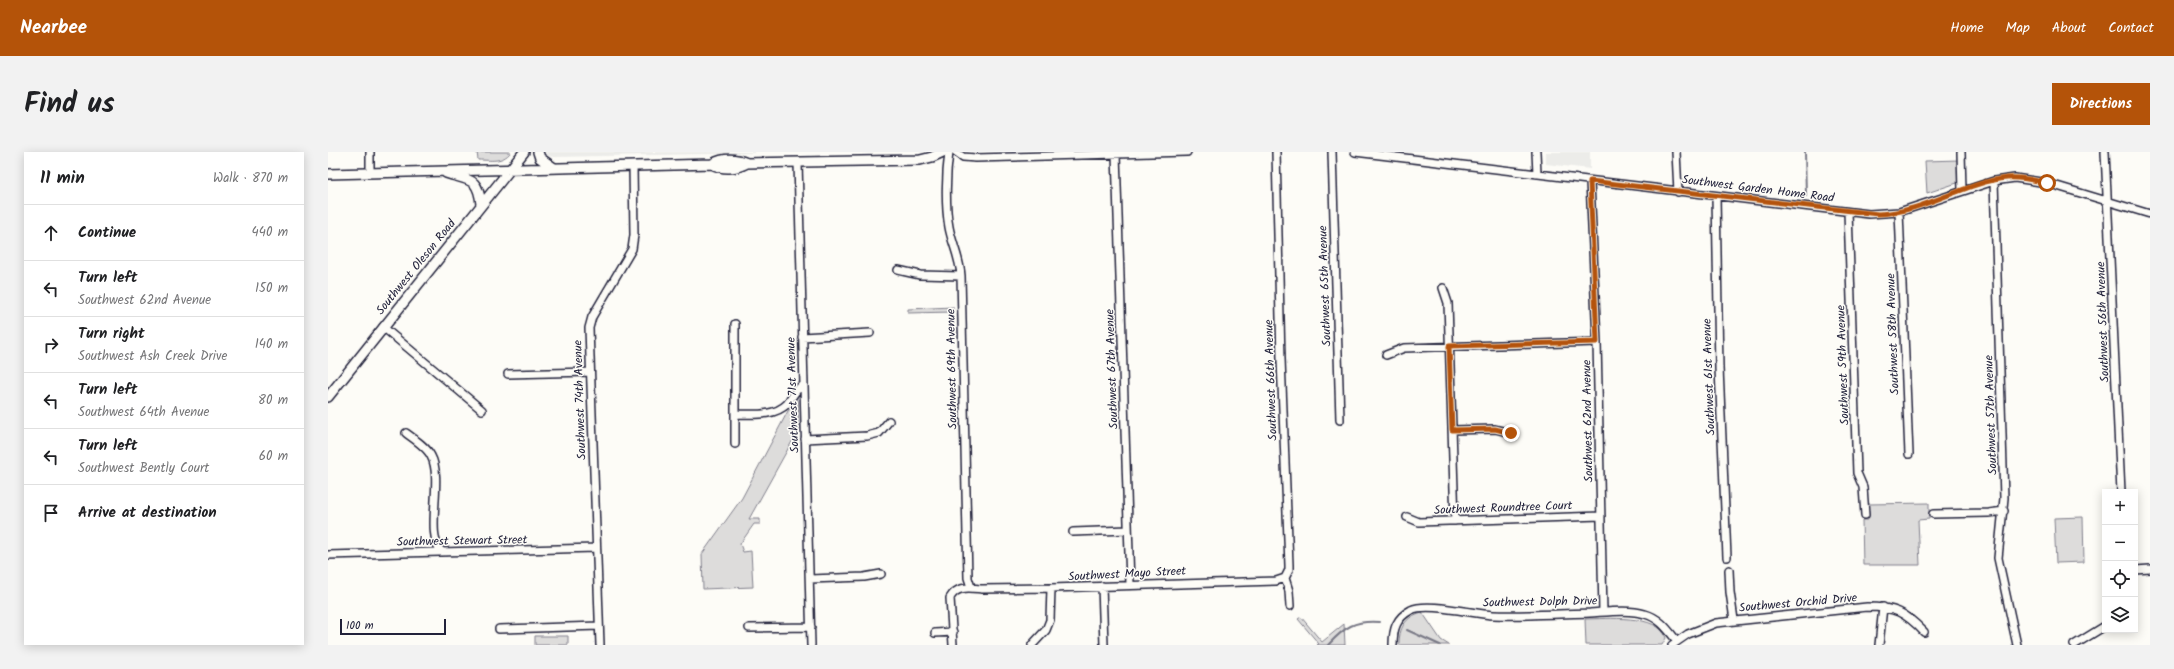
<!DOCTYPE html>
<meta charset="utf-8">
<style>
:root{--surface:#fff;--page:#f2f2f2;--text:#202124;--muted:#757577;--line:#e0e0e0;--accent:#b45309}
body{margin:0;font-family:Kalam,sans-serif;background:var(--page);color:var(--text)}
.controls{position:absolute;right:12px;bottom:12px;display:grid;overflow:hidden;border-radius:0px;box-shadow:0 2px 10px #0003}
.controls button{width:36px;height:36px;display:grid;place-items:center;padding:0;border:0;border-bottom:1px solid var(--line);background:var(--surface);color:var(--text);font:20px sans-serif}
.scale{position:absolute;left:12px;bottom:10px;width:106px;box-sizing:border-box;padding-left:4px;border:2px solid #22223b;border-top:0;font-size:11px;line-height:14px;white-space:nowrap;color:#22223b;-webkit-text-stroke:3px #fdfcf7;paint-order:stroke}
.stop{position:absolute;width:12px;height:12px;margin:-9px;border:3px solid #b45309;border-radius:50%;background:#fff}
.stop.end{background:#b45309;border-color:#fff;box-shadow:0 1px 4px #0008}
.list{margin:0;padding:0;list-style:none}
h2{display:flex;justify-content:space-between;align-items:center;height:52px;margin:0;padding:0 16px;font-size:17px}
h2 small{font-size:13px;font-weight:400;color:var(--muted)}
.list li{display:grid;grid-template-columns:26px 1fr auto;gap:12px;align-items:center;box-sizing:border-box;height:56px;padding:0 16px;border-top:1px solid var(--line)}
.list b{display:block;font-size:15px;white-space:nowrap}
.list p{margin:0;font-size:13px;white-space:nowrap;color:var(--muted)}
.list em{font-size:13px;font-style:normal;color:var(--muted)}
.icon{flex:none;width:22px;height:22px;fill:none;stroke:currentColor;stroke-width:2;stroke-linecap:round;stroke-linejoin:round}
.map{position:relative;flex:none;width:1822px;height:493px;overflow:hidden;border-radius:0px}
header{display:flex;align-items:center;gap:24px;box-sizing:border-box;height:56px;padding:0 20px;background:var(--accent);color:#fff}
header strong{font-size:19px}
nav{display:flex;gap:22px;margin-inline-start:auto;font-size:14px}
.intro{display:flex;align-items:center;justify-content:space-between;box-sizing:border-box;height:96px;padding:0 24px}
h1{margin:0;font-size:28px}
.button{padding:10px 18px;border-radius:0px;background:var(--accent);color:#fff;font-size:14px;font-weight:700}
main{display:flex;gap:24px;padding:0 24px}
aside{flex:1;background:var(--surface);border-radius:0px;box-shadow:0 2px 10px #0003}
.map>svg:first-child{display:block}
</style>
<header>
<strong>Nearbee</strong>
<nav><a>Home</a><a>Map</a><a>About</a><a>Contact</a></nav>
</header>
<div class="intro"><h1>Find us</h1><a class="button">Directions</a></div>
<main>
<aside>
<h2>11 min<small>Walk · 870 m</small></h2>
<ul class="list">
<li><svg class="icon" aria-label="ahead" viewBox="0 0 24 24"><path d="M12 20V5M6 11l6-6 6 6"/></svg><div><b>Continue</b></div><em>440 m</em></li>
<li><svg class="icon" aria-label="left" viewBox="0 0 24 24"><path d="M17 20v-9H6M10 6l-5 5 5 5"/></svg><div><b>Turn left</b><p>Southwest 62nd Avenue</p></div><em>150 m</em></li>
<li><svg class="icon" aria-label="right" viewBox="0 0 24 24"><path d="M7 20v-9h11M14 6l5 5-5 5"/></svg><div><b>Turn right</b><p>Southwest Ash Creek Drive</p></div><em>140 m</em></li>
<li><svg class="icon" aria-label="left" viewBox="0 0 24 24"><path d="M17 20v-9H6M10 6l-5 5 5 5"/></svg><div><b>Turn left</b><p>Southwest 64th Avenue</p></div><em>80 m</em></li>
<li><svg class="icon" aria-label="left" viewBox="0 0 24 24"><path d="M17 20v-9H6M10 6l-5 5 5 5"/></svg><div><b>Turn left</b><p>Southwest Bently Court</p></div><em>60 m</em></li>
<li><svg class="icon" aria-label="arrive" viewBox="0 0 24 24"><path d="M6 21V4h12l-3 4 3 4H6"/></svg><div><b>Arrive at destination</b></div></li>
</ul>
</aside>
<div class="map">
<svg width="1822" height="493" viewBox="0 0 1822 493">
<rect width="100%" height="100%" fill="#fdfcf7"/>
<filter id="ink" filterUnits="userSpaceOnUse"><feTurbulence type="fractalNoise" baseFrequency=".025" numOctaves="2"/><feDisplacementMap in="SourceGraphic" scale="8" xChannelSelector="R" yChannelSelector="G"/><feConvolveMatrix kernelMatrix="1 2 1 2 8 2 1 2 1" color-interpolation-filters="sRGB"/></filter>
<g filter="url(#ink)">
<path fill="#ecece9" d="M 217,0 L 426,0 L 426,1 L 226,5 L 221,4 Z
M 1218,0 L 1262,0 L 1262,17 L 1218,12 Z"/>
<path fill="#dddcdb" stroke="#807f8b" d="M 149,0 L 183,0 C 174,11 163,8 150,8 Z
M 1631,8 L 1632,30 L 1599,41 L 1597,9 Z
M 625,155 L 625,160 L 580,161 L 580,157 Z
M 470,240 L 471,277 L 421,367 L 432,367 L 432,372 L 426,372 L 412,392 L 415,400 L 423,399 L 425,435 L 375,437 L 374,402 L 414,346 Z
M 1601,351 L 1601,367 L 1590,368 L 1592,413 L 1535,413 L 1534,368 L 1540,368 L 1540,352 Z
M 1755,365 L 1756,410 L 1728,411 L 1726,366 Z
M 1094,460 L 1113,488 L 1121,493 L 1071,493 C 1071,476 1077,465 1094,460 Z
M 973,465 L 994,490 L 1016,472 L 1017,493 L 989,493 L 991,492 L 970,467 Z
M 1257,467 C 1277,467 1331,461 1338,486 L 1334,493 L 1258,493 Z
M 207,484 L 240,484 L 240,493 L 207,493 Z"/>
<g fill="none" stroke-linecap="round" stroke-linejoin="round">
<path stroke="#787885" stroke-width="2" d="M 1477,0 L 1478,44
M 1079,478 L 1112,493
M 1000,493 C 1017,475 1026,468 1052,470"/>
<g stroke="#22223b" stroke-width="10">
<path id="minor" d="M 42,0 L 42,21
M 621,0 C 618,22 617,53 621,75 C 624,92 632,106 633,124 L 640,426 L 643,435
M 628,0 L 635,5 L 648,6 L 859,0
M 948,0 L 953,207 L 961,413 L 961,418 L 957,426
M 1004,0 L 1012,268
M 1027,0 L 1541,62 L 1571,60 L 1666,29 L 1687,26 L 1719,31 L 1822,62
M 1208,0 L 1209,22
M 1348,0 L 1350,40
M 1633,0 L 1634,39
M 1777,0 L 1793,340
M 788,2 L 802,432
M 470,11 L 483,493
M 1262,29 L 1269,190 L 1275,460
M 1666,29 L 1676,346 L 1670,406 L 1689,493
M 1388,44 L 1391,216 L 1399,405
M 1520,60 L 1529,321 L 1535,335 L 1537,363
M 1571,60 L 1581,302
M 570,118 L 592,123 L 633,124
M 1115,136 L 1120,151 L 1127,369
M 407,172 L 407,292
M 55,175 L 154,258
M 474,185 L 542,181
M 1058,203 L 1076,196 L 1269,190
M 180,222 L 262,220
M 407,262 C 424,262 446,265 459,252 C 465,245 467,237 475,233
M 1124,278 L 1167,277 L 1183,281
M 78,281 C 86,287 99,295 103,304 C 116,327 96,384 114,400
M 477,287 L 539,284 L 551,281 L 561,269
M 1605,362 L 1661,361 L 1676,359
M 1079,365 L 1091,370 L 1273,364
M 745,380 L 800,378
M 0,403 L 268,396
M 1401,418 L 1402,440 L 1406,468
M 1807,418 L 1822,417
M 957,426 L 961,439 L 962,454
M 482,427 L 536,425 L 553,422
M 774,434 L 776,493
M 421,476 L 483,475
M 171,477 L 271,474
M 607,481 L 625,480
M 272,493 L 261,176 L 264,165 L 304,97 L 306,83 L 305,14
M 625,493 L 622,446 C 629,433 642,436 654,437 L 723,436 L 948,429 L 957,426
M 704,493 L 718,478 L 722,468 L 723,436
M 1065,493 C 1065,477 1068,466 1083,458 C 1099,450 1145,462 1165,463 C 1197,464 1230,462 1262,461 C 1279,460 1301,457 1317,462 C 1332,466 1340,478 1349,489
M 1344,493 L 1360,482 L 1388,471 L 1539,455 C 1567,455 1577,460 1596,480
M 1551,493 L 1555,455
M 1746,493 L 1777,474"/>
</g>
<g stroke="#22223b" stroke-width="12">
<path id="major" d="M 210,0 L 212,6 L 226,16
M 384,12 C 395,18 408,17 419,11
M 118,21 C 142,29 150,25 153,52
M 0,22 L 384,12 C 395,6 407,6 419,11 L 592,8 L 604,5 L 615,0
M 0,245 L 196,0"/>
</g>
<use href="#minor" stroke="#fdfcf7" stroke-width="7"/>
<use href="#major" stroke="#fdfcf7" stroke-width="9"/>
</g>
</g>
<g fill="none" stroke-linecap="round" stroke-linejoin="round" filter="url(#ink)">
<path stroke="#b45309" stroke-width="5" d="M 1183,281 L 1167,277 L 1124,278 L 1121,194 L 1269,190 L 1262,29 L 1550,62 C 1595,61 1636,30 1679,26 C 1693,25 1706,28 1719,31"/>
</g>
<g text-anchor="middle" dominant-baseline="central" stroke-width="3" stroke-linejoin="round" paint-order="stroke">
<g font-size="12" fill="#22223b" stroke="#fdfcf7">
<text transform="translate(1430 37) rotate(7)">Southwest Garden Home Road</text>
<text transform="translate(88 115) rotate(-51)">Southwest Oleson Road</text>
<text transform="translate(997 134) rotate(-92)">Southwest 65th Avenue</text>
<text transform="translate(1775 170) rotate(-92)">Southwest 56th Avenue</text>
<text transform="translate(1565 182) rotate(-92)">Southwest 58th Avenue</text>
<text transform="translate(1515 213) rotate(-92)">Southwest 59th Avenue</text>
<text transform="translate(624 217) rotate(-91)">Southwest 69th Avenue</text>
<text transform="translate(784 217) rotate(-92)">Southwest 67th Avenue</text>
<text transform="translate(1381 225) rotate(-92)">Southwest 61st Avenue</text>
<text transform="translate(943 228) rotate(-92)">Southwest 66th Avenue</text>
<text transform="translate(465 243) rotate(-92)">Southwest 71st Avenue</text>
<text transform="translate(252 248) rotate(-92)">Southwest 74th Avenue</text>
<text transform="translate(1663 263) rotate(-92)">Southwest 57th Avenue</text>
<text transform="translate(1260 269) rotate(-91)">Southwest 62nd Avenue</text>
<text transform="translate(1175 356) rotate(-2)">Southwest Roundtree Court</text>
<text transform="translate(134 389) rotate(-1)">Southwest Stewart Street</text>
<text transform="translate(799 422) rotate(-3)">Southwest Mayo Street</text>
<text transform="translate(1212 450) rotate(-1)">Southwest Dolph Drive</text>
<text transform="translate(1470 451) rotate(-5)">Southwest Orchid Drive</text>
</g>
</g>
</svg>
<div class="controls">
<button>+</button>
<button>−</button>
<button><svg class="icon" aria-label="locate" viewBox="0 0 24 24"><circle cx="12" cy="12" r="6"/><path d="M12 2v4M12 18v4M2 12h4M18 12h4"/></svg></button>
<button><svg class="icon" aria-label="layers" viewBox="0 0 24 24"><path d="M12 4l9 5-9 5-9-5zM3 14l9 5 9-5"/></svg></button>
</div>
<div class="scale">100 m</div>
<div class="stop" style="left:1719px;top:31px"></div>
<div class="stop end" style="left:1183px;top:281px"></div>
</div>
</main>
